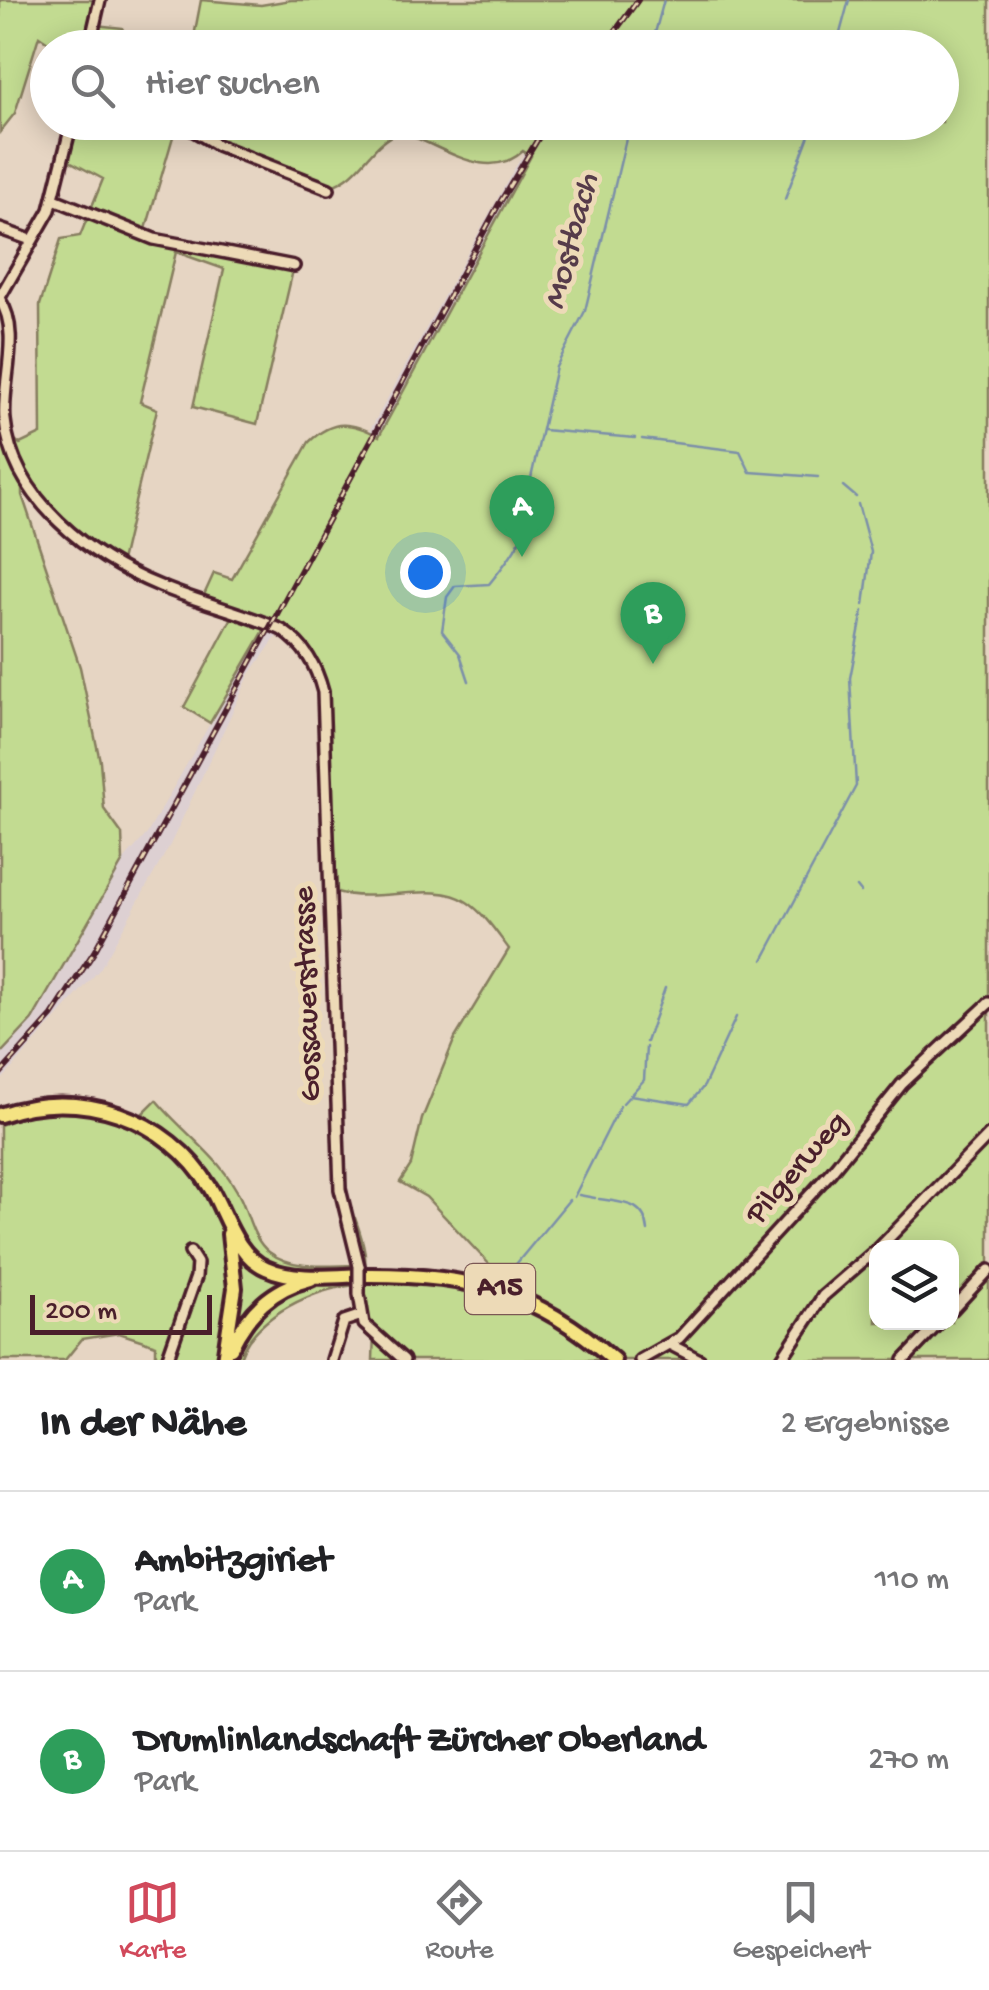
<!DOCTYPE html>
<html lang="de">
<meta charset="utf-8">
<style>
:root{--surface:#fff;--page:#f6f6f6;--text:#202124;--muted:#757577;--line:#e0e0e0;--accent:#d1495b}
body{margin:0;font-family:"Gochi Hand",sans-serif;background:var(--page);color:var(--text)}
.controls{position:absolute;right:30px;bottom:30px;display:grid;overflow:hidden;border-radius:20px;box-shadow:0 5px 25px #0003}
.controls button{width:90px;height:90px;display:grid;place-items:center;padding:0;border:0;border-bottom:2px solid var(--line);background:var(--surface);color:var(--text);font:50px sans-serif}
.scale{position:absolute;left:30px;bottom:25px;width:182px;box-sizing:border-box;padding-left:10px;border:5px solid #4a1f2b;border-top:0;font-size:28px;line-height:35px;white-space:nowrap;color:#4a1f2b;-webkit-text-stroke:8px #eddab7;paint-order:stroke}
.you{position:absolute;left:425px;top:572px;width:35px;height:35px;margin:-25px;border:8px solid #fff;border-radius:50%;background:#1a73e8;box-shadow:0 0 0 15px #1a73e833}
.badge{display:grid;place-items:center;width:65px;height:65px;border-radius:50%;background:var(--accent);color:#fff;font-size:32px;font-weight:700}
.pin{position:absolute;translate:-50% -82px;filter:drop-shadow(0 2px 5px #0008)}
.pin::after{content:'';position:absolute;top:52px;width:35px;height:30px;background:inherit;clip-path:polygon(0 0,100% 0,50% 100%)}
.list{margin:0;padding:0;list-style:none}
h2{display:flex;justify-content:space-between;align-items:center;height:130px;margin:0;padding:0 40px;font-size:42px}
h2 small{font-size:32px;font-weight:400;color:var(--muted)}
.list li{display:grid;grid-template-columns:65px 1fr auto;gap:30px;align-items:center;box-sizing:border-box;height:180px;padding:0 40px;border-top:2px solid var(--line)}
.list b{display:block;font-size:38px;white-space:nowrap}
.list p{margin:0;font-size:32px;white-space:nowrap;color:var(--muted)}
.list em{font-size:32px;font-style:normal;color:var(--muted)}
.icon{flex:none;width:55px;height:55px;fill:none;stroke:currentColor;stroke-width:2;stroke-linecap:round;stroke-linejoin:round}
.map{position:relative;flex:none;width:989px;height:1360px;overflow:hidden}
.search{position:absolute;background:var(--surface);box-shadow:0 5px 25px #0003;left:30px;right:30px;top:30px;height:110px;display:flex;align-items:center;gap:25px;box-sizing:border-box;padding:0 35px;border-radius:55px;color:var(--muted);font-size:38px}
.sheet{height:490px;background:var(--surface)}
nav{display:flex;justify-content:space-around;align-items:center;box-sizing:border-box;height:140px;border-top:2px solid var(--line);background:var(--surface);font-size:28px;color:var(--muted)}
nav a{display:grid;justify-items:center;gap:5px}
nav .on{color:var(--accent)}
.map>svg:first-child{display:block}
</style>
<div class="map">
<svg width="989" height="1360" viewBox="0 0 989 1360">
<rect width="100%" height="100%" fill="#e6d5c3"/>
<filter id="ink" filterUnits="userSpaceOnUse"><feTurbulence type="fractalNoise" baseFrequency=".01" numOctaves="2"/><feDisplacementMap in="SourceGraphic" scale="20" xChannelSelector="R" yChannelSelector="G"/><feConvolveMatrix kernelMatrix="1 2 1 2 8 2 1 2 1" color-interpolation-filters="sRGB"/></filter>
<g filter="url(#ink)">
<path fill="#ddd0d2" d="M 545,123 L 558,123 L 278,627 L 277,636 L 250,674 L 170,845 L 100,969 L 0,1082 L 0,1054 L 32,1020 L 123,861 L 147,834 L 264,629 L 265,620 L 514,169 Z"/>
<path fill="#c2db91" stroke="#867d5e" stroke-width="2.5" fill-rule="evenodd" d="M 0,0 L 100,0 L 95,25 L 122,28 L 128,40 L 153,42 L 151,47 L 57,48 L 39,36 L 15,113 L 0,132 Z
M 201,0 L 261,5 L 291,0 L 989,0 L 989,1360 L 373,1360 L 374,1333 L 364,1324 L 360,1285 C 317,1286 253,1316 239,1360 L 156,1360 L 156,1345 L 119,1333 L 82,1339 L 65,1360 L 0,1360 L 0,1125 C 59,1101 106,1114 161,1139 L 143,1113 L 156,1100 C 183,1133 223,1159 241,1199 C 249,1216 253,1240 269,1252 C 294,1271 329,1265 358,1265 L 346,1215 L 355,1218 C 364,1243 369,1259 362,1284 L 419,1275 L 519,1296 L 528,1282 L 491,1266 L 426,1197 L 400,1182 L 411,1165 L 422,1119 L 455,1038 L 509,949 C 497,933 484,913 467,902 C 436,880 375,904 337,892 L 326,681 L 290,629 L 266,619 L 265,629 L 210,723 L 184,707 L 237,608 L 204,595 L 214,573 L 232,579 L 309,442 C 334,418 351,422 379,436 L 531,156 L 523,151 C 486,185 440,143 399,132 C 369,144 364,175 329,187 L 218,143 L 186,123 L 942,122 L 942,48 L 192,47 ZM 876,1248 L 952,1248 L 952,1322 L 876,1322 Z
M 72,123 L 177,123 L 144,236 L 294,266 L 257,424 L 193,407 L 224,269 L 176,252 L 140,402 L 157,409 L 120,566 L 69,529 L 22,481 L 22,495 L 80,667 L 100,761 L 104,809 L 122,834 L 123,861 L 32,1020 L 0,1054 L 0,428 L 20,444 L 41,434 L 40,305 L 61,239 L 80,236 L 103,179 L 64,158 Z"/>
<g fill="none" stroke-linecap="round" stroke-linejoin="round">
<path stroke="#7b8fa9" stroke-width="2.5" d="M 651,48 L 664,0
M 836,48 L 849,0
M 785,199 L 814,122
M 543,430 L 635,438
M 642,439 L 740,451 L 750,472 L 818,477
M 843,486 L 856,497
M 527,496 L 556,367 L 585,311 L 630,122
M 858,504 L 871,552 L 864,605
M 469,681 L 460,654 L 442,631 L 447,597 L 455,586 L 489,584 C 506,563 535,528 526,501
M 857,887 L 861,892
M 763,960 L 856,786 L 850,678 L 863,611
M 646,1042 L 665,988
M 630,1095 L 689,1104 L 704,1086 L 736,1017
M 623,1103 L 644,1080 L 646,1047
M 579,1195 L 595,1198
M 574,1197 L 620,1106
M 599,1199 C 624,1203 645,1202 648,1231
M 512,1269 L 569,1200"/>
<g stroke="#4a1f2b" stroke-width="16">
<path id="minor" d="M 89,48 L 100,0
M 179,122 L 217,145 L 329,189
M 54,199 L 154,239 L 294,266
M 0,229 L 31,240
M 0,297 L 50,210 L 72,122
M 0,300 C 22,332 1,384 5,420 C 12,499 91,558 160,586 C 200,603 243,612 282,630 C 305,646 316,665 323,692 L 340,1189 L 359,1266
M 879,1248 L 989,1135
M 359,1294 L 364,1324 L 404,1360
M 952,1310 L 989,1270
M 671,1345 L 700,1360
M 167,1360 L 196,1277 L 197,1263 L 190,1252
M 332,1360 L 344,1321 L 359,1316
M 640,1360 L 679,1338 L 831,1172 L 902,1084 L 989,1003
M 781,1360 L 823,1296 L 876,1250
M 904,1360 L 940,1322"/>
</g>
<g stroke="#4a1f2b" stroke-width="20">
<path id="highway" d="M 0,1115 C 79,1087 167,1116 211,1189 C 226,1215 236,1255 266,1268 C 294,1281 334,1276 364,1275 C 467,1274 535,1290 614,1360
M 231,1348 C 249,1312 271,1289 311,1279
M 224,1360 L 235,1288 L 229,1234"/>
</g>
<use href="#minor" stroke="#eddab7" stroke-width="9"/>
<use href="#highway" stroke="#f5e382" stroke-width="12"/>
<g stroke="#4a1f2b" stroke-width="6">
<path id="rail" d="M 603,48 L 638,0
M 0,1074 L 52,1016 L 94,952 L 499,204 L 548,122"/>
</g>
<use href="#rail" stroke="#eddab7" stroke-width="2.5" stroke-dasharray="8" stroke-linecap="butt"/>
<g stroke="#4a1f2b" stroke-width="16" stroke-linecap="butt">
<path id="minor-bridge" d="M 359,1266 L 359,1294"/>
</g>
<use href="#minor-bridge" stroke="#eddab7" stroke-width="9"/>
</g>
</g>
<g text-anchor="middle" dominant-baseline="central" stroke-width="10" stroke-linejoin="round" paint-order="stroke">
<rect fill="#eddab7" stroke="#7b5755" stroke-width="2.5" x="465" y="1264" width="70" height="50" rx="8"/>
<g font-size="30" font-weight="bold" fill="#4a1f2b">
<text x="500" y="1289">A15</text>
</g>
<g font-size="32" fill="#4a1f2b" stroke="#eddab7">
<text transform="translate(309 994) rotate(-92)">Gossauerstrasse</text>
<text transform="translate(798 1169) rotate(-49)">Pilgerweg</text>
</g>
<g font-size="35" font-style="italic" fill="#563b4a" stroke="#eddab7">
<text transform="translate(573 242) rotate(-75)">Mostbach</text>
</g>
</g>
</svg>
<div class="controls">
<button><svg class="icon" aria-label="layers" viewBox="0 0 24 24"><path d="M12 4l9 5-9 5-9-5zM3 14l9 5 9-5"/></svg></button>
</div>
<div class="scale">200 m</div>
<div class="you"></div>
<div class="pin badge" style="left:522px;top:557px;background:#2e9e5b">A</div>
<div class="pin badge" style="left:653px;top:664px;background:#2e9e5b">B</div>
<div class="search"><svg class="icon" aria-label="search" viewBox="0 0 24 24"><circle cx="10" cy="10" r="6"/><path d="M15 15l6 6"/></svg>Hier suchen</div>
</div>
<section class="sheet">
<h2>In der Nähe<small>2 Ergebnisse</small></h2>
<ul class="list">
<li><span class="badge" style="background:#2e9e5b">A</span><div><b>Ambitzgiriet</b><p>Park</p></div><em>110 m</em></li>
<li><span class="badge" style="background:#2e9e5b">B</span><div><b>Drumlinlandschaft Zürcher Oberland</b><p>Park</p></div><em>270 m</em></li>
</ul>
</section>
<nav>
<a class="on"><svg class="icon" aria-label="map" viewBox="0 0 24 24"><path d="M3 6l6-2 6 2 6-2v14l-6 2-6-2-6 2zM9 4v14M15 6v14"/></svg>Karte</a>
<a><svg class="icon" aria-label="directions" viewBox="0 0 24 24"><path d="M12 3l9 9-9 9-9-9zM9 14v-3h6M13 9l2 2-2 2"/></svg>Route</a>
<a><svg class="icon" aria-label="saved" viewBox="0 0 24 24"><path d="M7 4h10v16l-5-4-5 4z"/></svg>Gespeichert</a>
</nav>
